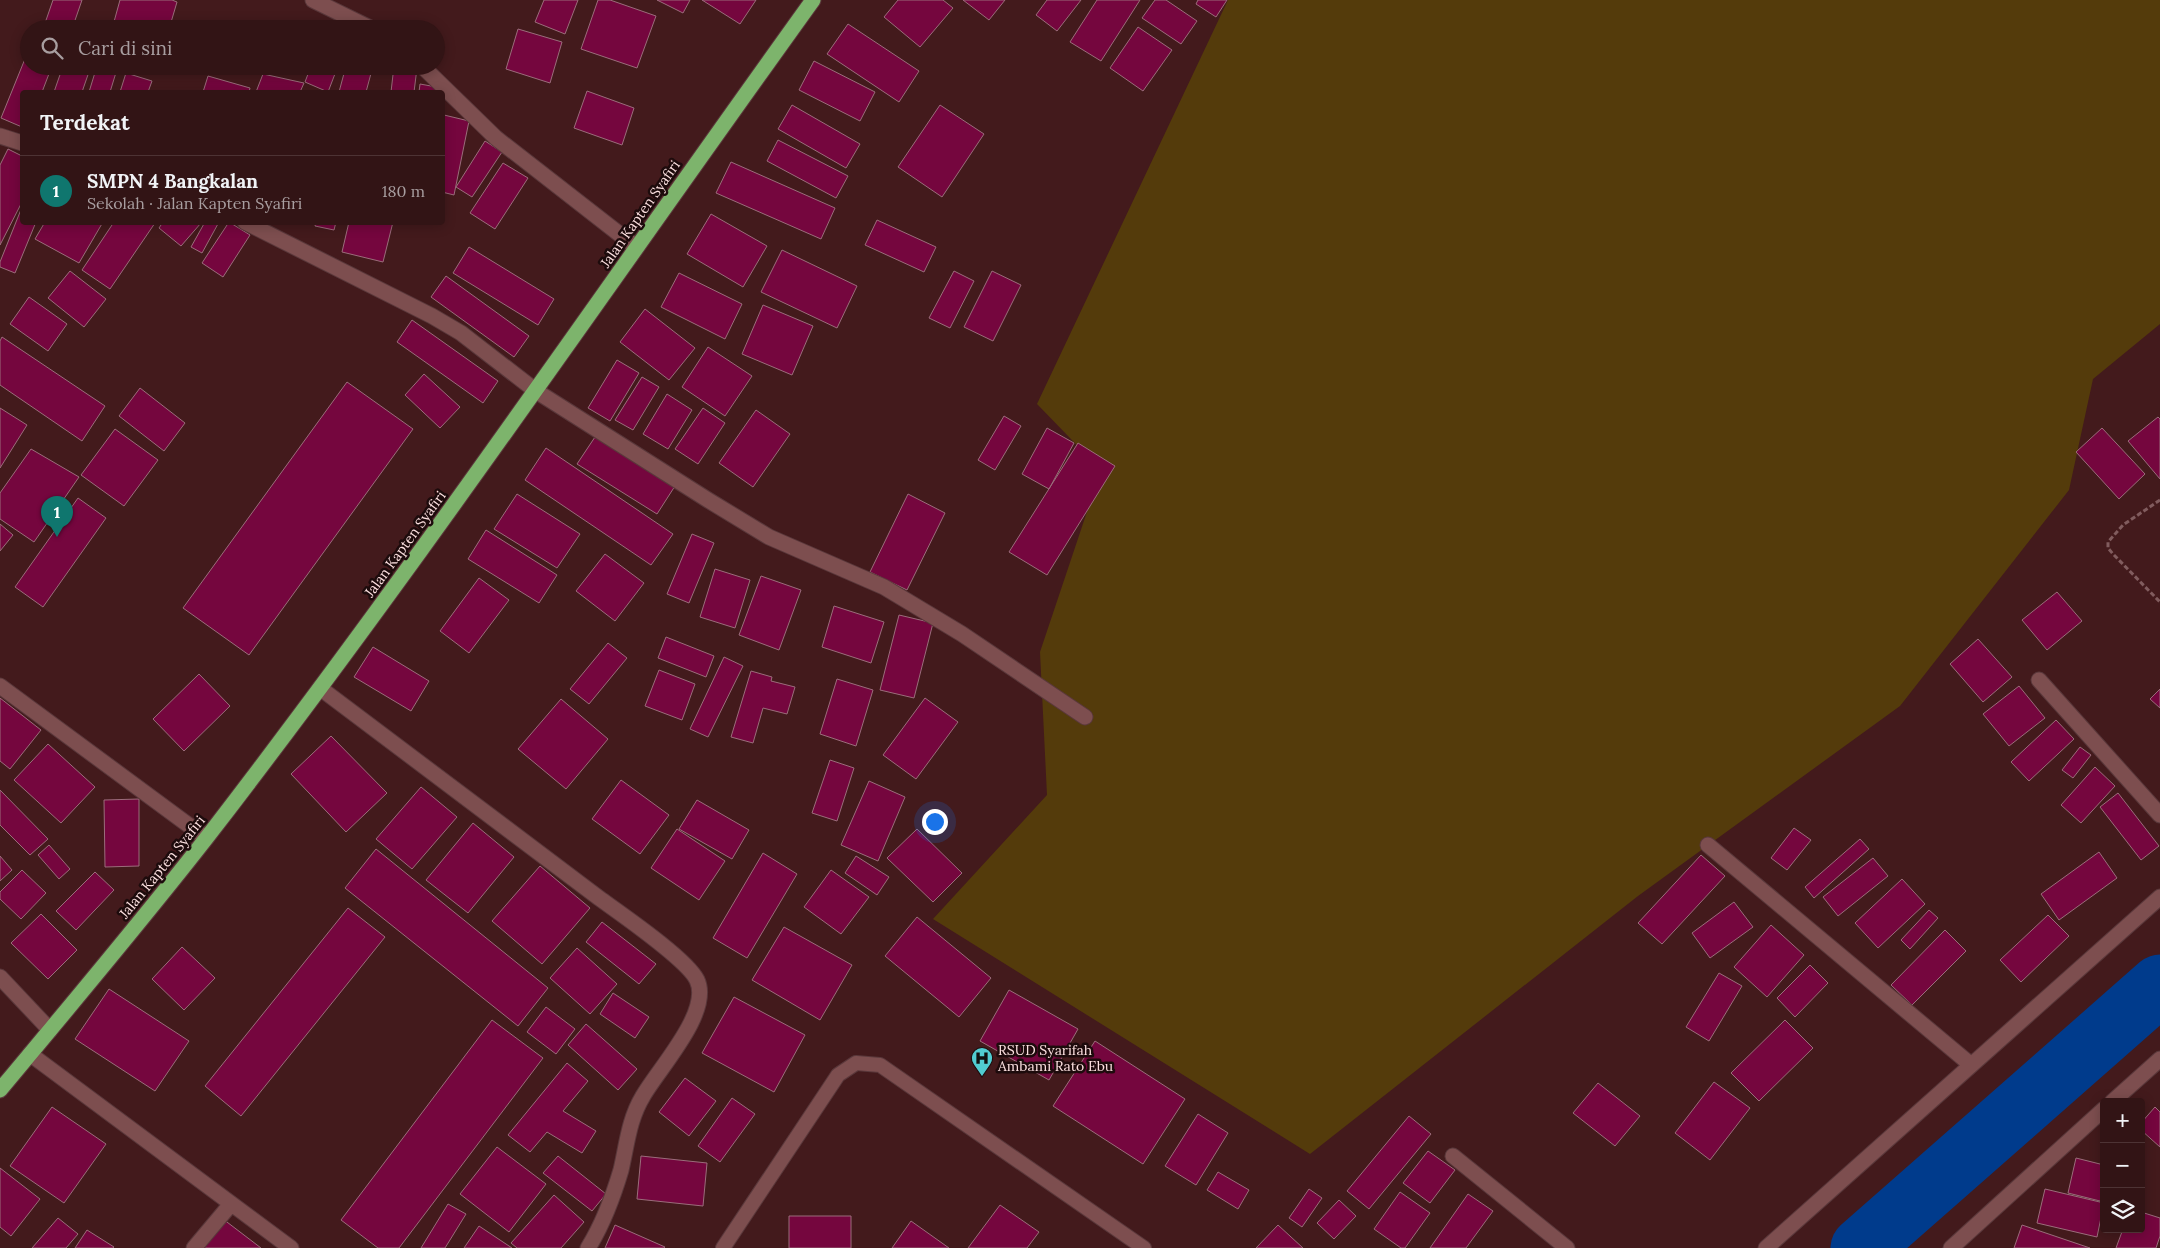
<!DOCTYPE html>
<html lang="id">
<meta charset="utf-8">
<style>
:root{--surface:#321415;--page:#3d2122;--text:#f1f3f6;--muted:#a89ea0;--line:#4d3334;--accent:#0f766e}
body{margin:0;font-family:Lora,serif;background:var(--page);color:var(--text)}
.controls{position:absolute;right:15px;bottom:15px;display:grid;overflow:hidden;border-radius:5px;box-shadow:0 2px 12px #0003}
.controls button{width:45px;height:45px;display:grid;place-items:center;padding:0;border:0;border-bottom:1px solid var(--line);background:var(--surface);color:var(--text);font:25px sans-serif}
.you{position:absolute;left:934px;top:821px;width:18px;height:18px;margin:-12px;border:4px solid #fff;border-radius:50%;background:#1a73e8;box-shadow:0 0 0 8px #1a73e833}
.badge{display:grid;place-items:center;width:32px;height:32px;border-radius:50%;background:var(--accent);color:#fff;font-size:16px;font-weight:700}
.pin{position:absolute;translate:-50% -41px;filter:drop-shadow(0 1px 2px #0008)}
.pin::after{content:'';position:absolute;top:26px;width:18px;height:15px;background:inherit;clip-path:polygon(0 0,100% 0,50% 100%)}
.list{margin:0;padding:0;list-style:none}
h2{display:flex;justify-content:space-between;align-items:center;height:65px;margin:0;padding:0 20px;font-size:21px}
h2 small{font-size:16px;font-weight:400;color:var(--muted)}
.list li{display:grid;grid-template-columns:32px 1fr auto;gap:15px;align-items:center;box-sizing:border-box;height:70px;padding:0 20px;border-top:1px solid var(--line)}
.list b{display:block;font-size:19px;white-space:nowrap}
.list p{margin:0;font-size:16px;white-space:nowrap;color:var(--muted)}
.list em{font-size:16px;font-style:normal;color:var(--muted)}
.icon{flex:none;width:28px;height:28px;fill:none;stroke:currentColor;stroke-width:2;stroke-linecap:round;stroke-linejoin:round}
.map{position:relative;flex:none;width:2160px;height:1248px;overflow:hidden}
.search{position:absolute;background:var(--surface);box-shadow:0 2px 12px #0003;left:20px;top:20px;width:425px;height:55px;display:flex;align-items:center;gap:12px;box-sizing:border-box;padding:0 18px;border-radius:28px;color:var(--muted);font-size:19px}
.panel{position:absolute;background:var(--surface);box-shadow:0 2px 12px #0003;left:20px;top:90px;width:425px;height:135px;border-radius:5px}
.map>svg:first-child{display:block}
</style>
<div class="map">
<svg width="2160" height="1248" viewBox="0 0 2160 1248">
<rect width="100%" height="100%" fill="#431a1c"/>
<path fill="#543b0b" d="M 1228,0 L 2160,0 L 2160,324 L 2093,379 L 2069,490 L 1900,706 L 1638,896 L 1310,1154 L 933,919 L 1047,795 L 1040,652 L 1101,470 L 1037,404 Z"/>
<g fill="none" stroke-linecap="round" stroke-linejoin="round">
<path stroke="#003b8c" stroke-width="61" d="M 1861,1248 L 2160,985"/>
</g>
<path fill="#75063e" stroke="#9b6d7b" d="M 53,0 L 82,0 L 72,29 L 43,29 Z
M 120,0 L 172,0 L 177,2 L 169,29 L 112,29 Z
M 544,0 L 578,0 L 565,34 L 535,22 Z
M 598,0 L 610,0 L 656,16 L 637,68 L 581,49 Z
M 657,0 L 690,0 L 683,13 Z
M 702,0 L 756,0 L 740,24 Z
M 898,0 L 943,0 L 953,8 L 920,47 L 884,17 Z
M 963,0 L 1005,0 L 989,20 Z
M 1047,0 L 1081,0 L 1057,31 L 1036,15 Z
M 1097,0 L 1140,0 L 1101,61 L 1070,42 Z
M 1155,0 L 1166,0 L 1197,21 L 1181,44 L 1142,18 Z
M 1198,0 L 1227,0 L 1216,17 L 1196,4 Z
M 848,24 L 919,71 L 899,102 L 827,54 Z
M 1138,27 L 1172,50 L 1143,91 L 1110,68 Z
M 518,29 L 562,42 L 550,83 L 506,69 Z
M 29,49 L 29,66 L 52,66 L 42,92 L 22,92 L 22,127 L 1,118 Z
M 814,61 L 875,92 L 860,121 L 799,90 Z
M 63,66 L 91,66 L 82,92 L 54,92 Z
M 97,66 L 118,66 L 110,92 L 89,92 Z
M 311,66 L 338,66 L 328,92 L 305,82 Z
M 346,66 L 373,66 L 366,92 L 339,92 Z
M 394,66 L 417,68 L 414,92 L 391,92 Z
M 126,73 L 152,81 L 148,92 L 120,92 Z
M 263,74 L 304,83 L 300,92 L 256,92 Z
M 208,76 L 250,88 L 249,92 L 203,92 Z
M 420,84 L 442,88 L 441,92 L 419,92 Z
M 587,91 L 634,108 L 622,145 L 574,128 Z
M 792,105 L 860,144 L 846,168 L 778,129 Z
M 940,105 L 984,134 L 942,197 L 898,167 Z
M 444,115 L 469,121 L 454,195 L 442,192 Z
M 778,140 L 848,176 L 836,198 L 767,161 Z
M 485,141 L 502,152 L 472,197 L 456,187 Z
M 8,149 L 22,156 L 22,202 L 0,245 L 0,165 Z
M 731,162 L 835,208 L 821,239 L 716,193 Z
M 503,163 L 528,178 L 495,229 L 470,213 Z
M 22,207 L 22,222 L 36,222 L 15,273 L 0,267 L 0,262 Z
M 711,214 L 767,246 L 743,287 L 687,254 Z
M 877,220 L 936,247 L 924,272 L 865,245 Z
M 45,222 L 103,222 L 79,263 L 35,239 Z
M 114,222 L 155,223 L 110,289 L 82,270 Z
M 163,222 L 200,222 L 201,223 L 181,246 L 159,228 Z
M 205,222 L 219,222 L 202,253 L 191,247 Z
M 229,222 L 250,235 L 223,277 L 202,263 Z
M 316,222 L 336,222 L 334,230 L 315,226 Z
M 349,222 L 393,222 L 383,262 L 342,252 Z
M 469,247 L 554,299 L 538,325 L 453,273 Z
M 782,250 L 857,286 L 837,328 L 761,292 Z
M 70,271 L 106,299 L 84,327 L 48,298 Z
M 954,271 L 974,281 L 950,328 L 929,318 Z
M 992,271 L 1021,285 L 993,341 L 964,327 Z
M 679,273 L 742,304 L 725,339 L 661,307 Z
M 446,276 L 529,336 L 514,357 L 431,297 Z
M 29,297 L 67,324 L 48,351 L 10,324 Z
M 763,305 L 813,326 L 792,375 L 742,354 Z
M 645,309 L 695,348 L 669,380 L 620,342 Z
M 412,320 L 498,381 L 483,403 L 397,342 Z
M 2,337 L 105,406 L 82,441 L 0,385 L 0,341 Z
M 708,347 L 752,376 L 725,416 L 682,387 Z
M 617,360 L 639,373 L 610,421 L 588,408 Z
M 424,374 L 460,407 L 440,428 L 405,395 Z
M 642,377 L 659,387 L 633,430 L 615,420 Z
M 347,382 L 413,429 L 249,655 L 183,608 Z
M 140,388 L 185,423 L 164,451 L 119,416 Z
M 667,394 L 692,410 L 668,449 L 643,434 Z
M 0,408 L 27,425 L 0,468 Z
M 703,408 L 725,423 L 698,464 L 675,449 Z
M 756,410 L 790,434 L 753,487 L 719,463 Z
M 1004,416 L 1021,426 L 995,470 L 978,460 Z
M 2158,417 L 2160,419 L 2160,479 L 2128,441 Z
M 1047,428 L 1074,443 L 1049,489 L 1022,474 Z
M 2102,428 L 2145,474 L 2119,499 L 2076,452 Z
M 115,429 L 158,460 L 124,506 L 81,475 Z
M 595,437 L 675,486 L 657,514 L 577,464 Z
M 1078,443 L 1115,466 L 1047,575 L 1009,552 Z
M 546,448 L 673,534 L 651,565 L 525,480 Z
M 31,449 L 79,477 L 34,542 L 0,519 L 0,493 Z
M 517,494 L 580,534 L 557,568 L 494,529 Z
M 908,494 L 945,513 L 907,590 L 870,572 Z
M 78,498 L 106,518 L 43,607 L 15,587 Z
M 0,524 L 13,535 L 0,551 Z
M 486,530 L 557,575 L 539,603 L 468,559 Z
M 692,534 L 714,543 L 689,603 L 667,594 Z
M 605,554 L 644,583 L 615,621 L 576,591 Z
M 715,569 L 750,580 L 735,628 L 700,617 Z
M 761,576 L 801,590 L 779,650 L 739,635 Z
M 479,578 L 509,600 L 469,653 L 440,631 Z
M 2057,592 L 2082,621 L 2047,650 L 2022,620 Z
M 834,606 L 884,622 L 871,663 L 822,647 Z
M 899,615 L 933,623 L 914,698 L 880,690 Z
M 666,637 L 714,656 L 706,677 L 658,658 Z
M 1978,639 L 2012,677 L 1983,702 L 1950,664 Z
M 608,643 L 627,658 L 589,704 L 570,689 Z
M 373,647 L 429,681 L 411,711 L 354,677 Z
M 724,657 L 743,666 L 708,737 L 690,729 Z
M 659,670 L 695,684 L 682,720 L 645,706 Z
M 751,671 L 772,677 L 771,681 L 795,687 L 787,714 L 763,708 L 753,743 L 731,737 Z
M 199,674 L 230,706 L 184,751 L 153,719 Z
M 837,679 L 873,690 L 856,746 L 820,734 Z
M 2019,686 L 2045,718 L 2009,746 L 1983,714 Z
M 2160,689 L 2160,708 L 2150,699 Z
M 0,698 L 41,730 L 10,769 L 0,761 Z
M 925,698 L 958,722 L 916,779 L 883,755 Z
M 561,699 L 608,739 L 566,789 L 518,749 Z
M 2056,720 L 2074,739 L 2029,781 L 2011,762 Z
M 331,736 L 387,793 L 346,832 L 291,774 Z
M 48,744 L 95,787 L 61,823 L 14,780 Z
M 2080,747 L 2091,755 L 2073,778 L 2062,770 Z
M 830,760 L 854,768 L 837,821 L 812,813 Z
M 2095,767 L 2115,786 L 2081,823 L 2061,805 Z
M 621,780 L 669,815 L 640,854 L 592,819 Z
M 869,781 L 905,797 L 878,861 L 841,845 Z
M 421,787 L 457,817 L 412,869 L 376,839 Z
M 0,790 L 48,839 L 30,855 L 0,825 Z
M 2118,793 L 2159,846 L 2141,860 L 2100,807 Z
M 139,799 L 139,866 L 105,867 L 104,800 Z
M 697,800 L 749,830 L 732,859 L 679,829 Z
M 473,823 L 514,857 L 468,913 L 426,880 Z
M 1794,828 L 1811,840 L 1787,870 L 1771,858 Z
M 677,829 L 725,861 L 699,900 L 651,868 Z
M 917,829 L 962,873 L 933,902 L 887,858 Z
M 1860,839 L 1869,849 L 1814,898 L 1805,887 Z
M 49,845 L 70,869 L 59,879 L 38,855 Z
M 376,849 L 548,988 L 518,1026 L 345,888 Z
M 2099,852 L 2117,878 L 2059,920 L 2041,894 Z
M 763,853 L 797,874 L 747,958 L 713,938 Z
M 1701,855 L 1725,876 L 1662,944 L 1638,923 Z
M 0,856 L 12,870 L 0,881 Z
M 856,856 L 889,877 L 877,895 L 845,873 Z
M 1873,858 L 1888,876 L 1838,916 L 1823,897 Z
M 540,866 L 590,908 L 542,964 L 492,921 Z
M 22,870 L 46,893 L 21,919 L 0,899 L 0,892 Z
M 831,870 L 869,897 L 841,934 L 804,907 Z
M 95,872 L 114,890 L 76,930 L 56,911 Z
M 1902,879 L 1925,904 L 1878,948 L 1855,923 Z
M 1734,902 L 1753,927 L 1710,958 L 1692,933 Z
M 348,908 L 385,937 L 241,1116 L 205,1086 Z
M 1929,910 L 1938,918 L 1910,949 L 1901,940 Z
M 41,914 L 77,950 L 48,979 L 11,943 Z
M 2048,915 L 2069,936 L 2021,982 L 2000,960 Z
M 917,917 L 991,978 L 959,1017 L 885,956 Z
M 602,922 L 656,964 L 639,984 L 586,942 Z
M 1771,925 L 1804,955 L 1767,997 L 1734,967 Z
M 784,927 L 852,965 L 820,1020 L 752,980 Z
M 1945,930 L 1966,951 L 1912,1005 L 1891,985 Z
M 182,947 L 215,978 L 184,1010 L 152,979 Z
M 577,948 L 617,984 L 590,1014 L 550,978 Z
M 1810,965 L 1828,983 L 1795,1017 L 1777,998 Z
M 1719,973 L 1742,986 L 1709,1041 L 1686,1027 Z
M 109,989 L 189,1041 L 155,1091 L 75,1039 Z
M 1009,990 L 1078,1029 L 1049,1080 L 980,1041 Z
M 613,993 L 649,1017 L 635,1038 L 600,1014 Z
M 734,997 L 805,1035 L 774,1092 L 702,1053 Z
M 546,1007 L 575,1029 L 556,1054 L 527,1032 Z
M 492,1020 L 543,1058 L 399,1248 L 378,1248 L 341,1220 Z
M 1785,1020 L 1813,1048 L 1759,1101 L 1731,1073 Z
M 586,1024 L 637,1069 L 618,1090 L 568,1045 Z
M 1095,1041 L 1185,1099 L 1143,1164 L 1053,1106 Z
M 567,1063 L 588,1081 L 563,1111 L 596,1131 L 582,1153 L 547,1132 L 530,1152 L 508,1135 Z
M 685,1078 L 716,1101 L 689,1136 L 659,1112 Z
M 1714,1082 L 1750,1108 L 1710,1160 L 1675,1133 Z
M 1598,1083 L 1640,1116 L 1615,1146 L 1573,1113 Z
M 732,1098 L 755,1114 L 720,1162 L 698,1146 Z
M 52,1107 L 106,1144 L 64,1203 L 10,1166 Z
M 2155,1107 L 2160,1112 L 2160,1147 L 2141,1130 L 2141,1123 Z
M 1198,1114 L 1228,1133 L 1196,1185 L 1165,1166 Z
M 1409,1116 L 1431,1134 L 1369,1209 L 1347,1191 Z
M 497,1147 L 546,1184 L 509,1232 L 460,1194 Z
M 1428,1151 L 1455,1170 L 1430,1203 L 1403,1183 Z
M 558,1156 L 606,1194 L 592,1211 L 543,1173 Z
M 641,1156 L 707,1163 L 703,1206 L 637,1199 Z
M 2076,1158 L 2104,1165 L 2104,1202 L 2068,1193 Z
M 0,1168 L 40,1199 L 11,1236 L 0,1227 Z
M 1218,1172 L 1249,1190 L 1238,1209 L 1207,1190 Z
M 1309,1189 L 1322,1198 L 1302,1227 L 1289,1218 Z
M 2045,1189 L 2104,1203 L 2097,1237 L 2037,1223 Z
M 1400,1192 L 1430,1213 L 1405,1248 L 1401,1248 L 1374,1229 Z
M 1468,1194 L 1493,1211 L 1466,1248 L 1430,1248 Z
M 554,1195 L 584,1222 L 561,1248 L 517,1248 L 511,1243 Z
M 1339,1200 L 1356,1216 L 1334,1239 L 1317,1223 Z
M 448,1204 L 466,1214 L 445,1248 L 421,1248 Z
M 1000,1205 L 1039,1232 L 1027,1248 L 968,1248 Z
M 2141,1212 L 2160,1218 L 2160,1236 L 2156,1248 L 2116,1248 L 2123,1229 L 2141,1229 Z
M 789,1216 L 851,1216 L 851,1248 L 789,1248 Z
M 58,1218 L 78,1234 L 66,1248 L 32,1248 Z
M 223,1219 L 261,1248 L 201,1248 Z
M 911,1221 L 949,1248 L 892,1248 Z
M 615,1225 L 665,1247 L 664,1248 L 605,1248 Z
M 1278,1225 L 1303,1248 L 1256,1248 Z
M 2022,1225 L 2090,1248 L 2014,1248 Z
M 479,1226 L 512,1248 L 464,1248 Z
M 87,1230 L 114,1247 L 113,1248 L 75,1248 Z"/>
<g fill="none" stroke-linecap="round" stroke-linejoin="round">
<g stroke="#5a383b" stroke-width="16">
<path id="lane" d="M 723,1248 L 838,1075 L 856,1063 L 880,1065 L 1144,1248"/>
</g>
<g stroke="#5a383b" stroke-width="17">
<path id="street" d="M 313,0 L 372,29
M 422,66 L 496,138 L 636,247
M 0,136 L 22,143
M 245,222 L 432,316 L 461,333 L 536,391 L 708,500 L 769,537 L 884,587 L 962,634 L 1085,717
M 2039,680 L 2160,815
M 0,686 L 206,838
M 320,688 C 413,758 506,828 599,898 C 621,914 687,959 697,980 C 712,1012 659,1068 643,1096 C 629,1119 627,1144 621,1170 C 613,1197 603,1224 588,1248
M 1708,845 L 1970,1064
M 0,977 L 50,1030
M 30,1054 L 291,1248
M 2112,1102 L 2160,1059
M 1453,1156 L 1567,1248
M 194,1248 L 231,1204
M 1766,1248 L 2160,897
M 1951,1248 L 2104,1109"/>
</g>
<g stroke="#5a383b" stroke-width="17">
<path id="highway" d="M 0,1090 C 70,1006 141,922 208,836 C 418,564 612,279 813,0"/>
</g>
<path stroke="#815c5e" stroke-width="3" stroke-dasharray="5 2.5" stroke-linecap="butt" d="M 2160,500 L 2123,525 L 2108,542 L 2108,548 L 2113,554 L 2160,602"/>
<use href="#lane" stroke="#7d4e4f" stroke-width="14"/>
<use href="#street" stroke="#7d4e4f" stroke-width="15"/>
<use href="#highway" stroke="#7db46c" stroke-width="15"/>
</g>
<defs>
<g id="hospital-pin" transform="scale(1.125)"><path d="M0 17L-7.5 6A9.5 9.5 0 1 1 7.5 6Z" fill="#51ccd1" stroke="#1d0b0c"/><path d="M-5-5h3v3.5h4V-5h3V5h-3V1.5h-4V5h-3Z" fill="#111"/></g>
</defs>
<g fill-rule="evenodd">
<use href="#hospital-pin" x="982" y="1058"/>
</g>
<g text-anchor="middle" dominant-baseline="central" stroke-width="5" stroke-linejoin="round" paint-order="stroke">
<g font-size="14" fill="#fde1e1" stroke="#1d0b0c">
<text transform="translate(640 214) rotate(-55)">Jalan Kapten Syafiri</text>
<text transform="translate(405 544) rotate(-54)">Jalan Kapten Syafiri</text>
<text transform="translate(162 867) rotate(-51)">Jalan Kapten Syafiri</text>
</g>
<g font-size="14" fill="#fde1e1" stroke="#1d0b0c" text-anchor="start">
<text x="998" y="1050">RSUD Syarifah<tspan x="998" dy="16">Ambami Rato Ebu</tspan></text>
</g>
</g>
</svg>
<div class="controls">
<button>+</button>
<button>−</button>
<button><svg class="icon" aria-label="layers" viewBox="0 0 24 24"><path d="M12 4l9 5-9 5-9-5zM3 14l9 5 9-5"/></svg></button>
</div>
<div class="you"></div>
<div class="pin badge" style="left:57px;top:537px">1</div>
<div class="search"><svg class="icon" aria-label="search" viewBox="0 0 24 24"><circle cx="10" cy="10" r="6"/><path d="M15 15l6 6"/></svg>Cari di sini</div>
<section class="panel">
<h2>Terdekat<small></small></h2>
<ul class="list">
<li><span class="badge">1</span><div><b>SMPN 4 Bangkalan</b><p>Sekolah · Jalan Kapten Syafiri</p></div><em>180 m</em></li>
</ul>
</section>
</div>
